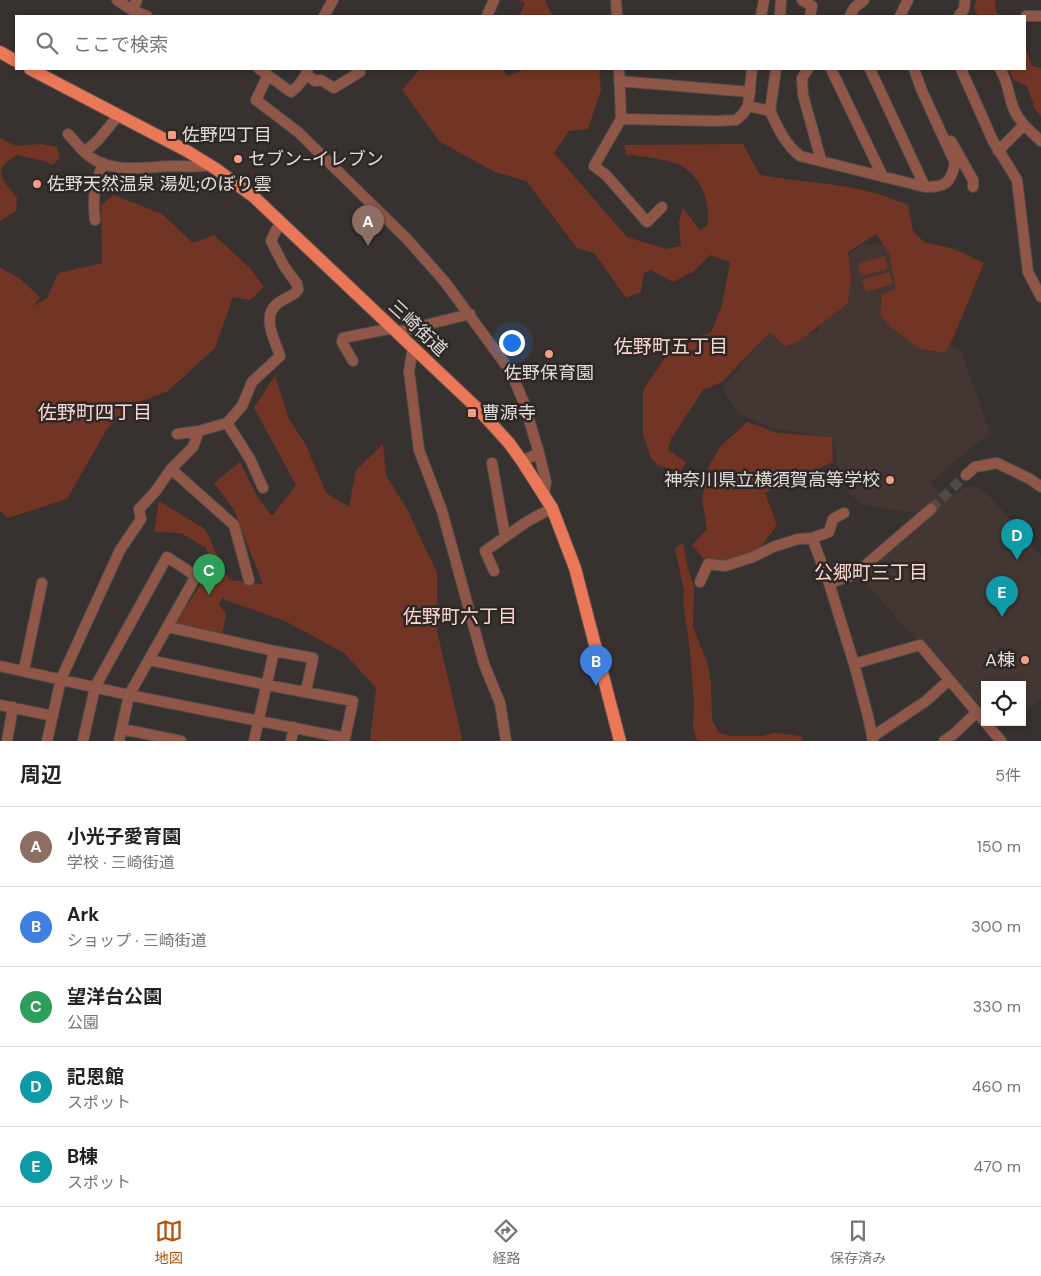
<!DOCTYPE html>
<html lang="ja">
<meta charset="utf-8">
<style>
:root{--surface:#fff;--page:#f2f2f2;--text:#222;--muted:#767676;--line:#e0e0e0;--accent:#b45309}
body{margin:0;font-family:"DM Sans","Noto Sans JP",sans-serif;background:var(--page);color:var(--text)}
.controls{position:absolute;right:15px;bottom:15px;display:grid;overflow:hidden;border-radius:0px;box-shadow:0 2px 8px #0003}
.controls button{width:45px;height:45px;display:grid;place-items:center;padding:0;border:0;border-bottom:1px solid var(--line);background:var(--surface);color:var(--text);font:25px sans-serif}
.you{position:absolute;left:511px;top:342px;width:18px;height:18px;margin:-12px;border:4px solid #fff;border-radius:50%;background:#1a73e8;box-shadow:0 0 0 8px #1a73e833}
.badge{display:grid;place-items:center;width:32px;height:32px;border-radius:50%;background:var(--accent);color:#fff;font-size:16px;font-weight:700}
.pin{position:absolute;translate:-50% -41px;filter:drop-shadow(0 1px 2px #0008)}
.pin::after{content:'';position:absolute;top:26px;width:18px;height:15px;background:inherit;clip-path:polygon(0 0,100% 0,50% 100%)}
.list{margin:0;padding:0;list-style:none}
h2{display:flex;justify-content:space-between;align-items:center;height:65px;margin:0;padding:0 20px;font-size:21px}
h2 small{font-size:16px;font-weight:400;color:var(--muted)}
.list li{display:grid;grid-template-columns:32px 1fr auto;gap:15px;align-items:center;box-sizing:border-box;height:80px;padding:0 20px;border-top:1px solid var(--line)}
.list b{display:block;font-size:19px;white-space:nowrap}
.list p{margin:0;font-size:16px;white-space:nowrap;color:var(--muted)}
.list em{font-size:16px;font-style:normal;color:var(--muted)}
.icon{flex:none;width:28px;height:28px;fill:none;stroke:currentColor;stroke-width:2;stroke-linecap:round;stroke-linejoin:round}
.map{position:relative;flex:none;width:1041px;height:741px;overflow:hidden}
.search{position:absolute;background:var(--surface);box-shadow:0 2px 8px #0003;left:15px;right:15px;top:15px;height:55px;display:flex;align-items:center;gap:12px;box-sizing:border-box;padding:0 18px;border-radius:0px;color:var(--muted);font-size:19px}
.sheet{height:465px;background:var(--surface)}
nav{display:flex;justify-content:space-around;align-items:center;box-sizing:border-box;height:70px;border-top:1px solid var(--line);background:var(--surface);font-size:14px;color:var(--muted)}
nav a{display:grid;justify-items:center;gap:2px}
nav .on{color:var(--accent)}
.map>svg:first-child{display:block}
</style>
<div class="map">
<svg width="1041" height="741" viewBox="0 0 1041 741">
<rect width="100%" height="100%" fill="#37312f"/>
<path fill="#443633" d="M 861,244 L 891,245 L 903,327 L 961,351 L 991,434 L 976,443 L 930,483 L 947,498 L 964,488 L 973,486 L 985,491 L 1041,555 L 1041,698 L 1022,714 L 1022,685 L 985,685 L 985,713 L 933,653 L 912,635 L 858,575 L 937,505 L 931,506 L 922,514 L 865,505 L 849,494 L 846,477 L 839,477 L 834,441 L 829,437 L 772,428 L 738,413 L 722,388 L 770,332 L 818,332 L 831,272 Z"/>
<path fill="#723525" d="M 517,0 L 545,0 L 552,16 L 519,16 L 525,3 Z
M 976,0 L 995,0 L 996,12 L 999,16 L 978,16 L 974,8 Z
M 1025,47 L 1032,66 L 1041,68 L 1041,116 L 1035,109 L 1027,86 L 1014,80 L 1008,69 L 1025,69 Z
M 420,69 L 503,69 L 507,76 L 526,69 L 599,69 L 601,90 L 588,129 L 569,131 L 554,153 L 627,237 L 666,249 L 681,246 L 679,222 L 683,208 L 700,230 L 707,226 C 712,202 700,172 675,163 C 660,158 641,157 626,154 L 624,145 L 743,144 L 760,175 C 798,182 838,183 875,193 C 886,196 897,201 908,205 L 913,231 L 924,242 L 954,249 L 984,263 L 951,343 L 944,353 L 918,348 L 892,328 L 880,315 L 882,294 L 896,289 L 889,253 L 876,234 L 848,252 L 851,278 L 848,303 L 798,342 L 785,346 L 770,332 L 722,382 L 703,390 L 671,439 L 668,450 L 686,462 L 681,471 L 659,466 L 651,458 L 643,435 L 643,390 L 675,343 L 711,333 L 722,305 L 730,262 L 710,255 L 693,272 L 673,282 L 651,270 L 644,273 L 641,292 L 626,298 L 594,253 L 577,248 L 526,181 L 495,172 L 440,142 L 402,90 Z
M 0,138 L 16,146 L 40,144 L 57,147 L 60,158 L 52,165 L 44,161 L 17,155 L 5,163 L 1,170 L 3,180 L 17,198 L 16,211 L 0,221 Z
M 114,195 L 162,214 L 193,243 L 214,235 L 250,268 L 264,287 L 250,300 L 233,297 L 215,348 L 168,391 L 129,406 L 107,429 L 67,499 L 8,518 L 0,511 L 0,268 L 18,277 L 40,297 L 33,306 L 47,298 L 58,273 L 102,263 L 101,205 Z
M 885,256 L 888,269 L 861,276 L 858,264 Z
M 889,272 L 893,284 L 866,292 L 862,280 Z
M 275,376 L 289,419 L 306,445 L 326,493 L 349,507 L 356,470 L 383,444 L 386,475 L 407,509 L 437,573 L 437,631 L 462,738 L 461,741 L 370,741 L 376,688 L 344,653 L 285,621 L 225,600 L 223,597 L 219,604 L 226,614 L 222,635 L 175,624 L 208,573 L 217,577 L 206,548 L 181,533 L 154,532 L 159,501 L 205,529 L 229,580 L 263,584 L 234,510 L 214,483 L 240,462 L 258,498 L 272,516 L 296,485 L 254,408 Z
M 747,422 L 778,433 L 832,437 L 833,462 L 765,493 L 777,525 L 753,557 L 708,564 L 692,545 L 707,529 L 702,499 L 709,466 L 720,447 Z
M 683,543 L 688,569 L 694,586 L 693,627 L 708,665 L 711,684 L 712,720 L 719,733 L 729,736 L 762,736 L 775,733 L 800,736 L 804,741 L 699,741 L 696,739 L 693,726 L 694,704 L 690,652 L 683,600 L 684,591 L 675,548 Z"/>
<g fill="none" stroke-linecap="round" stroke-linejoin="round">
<path stroke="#504b49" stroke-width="10" stroke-dasharray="10 5" stroke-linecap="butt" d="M 931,509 L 966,475"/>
<g stroke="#524d4b" stroke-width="12">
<path id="minor" d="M 117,0 L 132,10 L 147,16
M 616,0 L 617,16
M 802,0 L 812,6 L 810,16
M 132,10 L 137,0
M 324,16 L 333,0
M 487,16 L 494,0
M 761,16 L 764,0
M 780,16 L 781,0
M 850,16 L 854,8 L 864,0
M 900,16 L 908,0
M 959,16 L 964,9 L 965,0
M 1026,16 L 1041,16
M 259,69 L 291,92 C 299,86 305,78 308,69
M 619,69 L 621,119 L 594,166 L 606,175 L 647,222 L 662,207
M 808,69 L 802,78 L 803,95 L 821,160
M 831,69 L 883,177
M 870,69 L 925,187
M 961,69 L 993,141 L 1017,180 L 1028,272 L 1041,297
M 1000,69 C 1008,81 1008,94 1013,107 C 1018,121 1030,131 1041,141
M 306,74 L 315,81 L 321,80 L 334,88 L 360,72
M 268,75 L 256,100 L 298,132 L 407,239 L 445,282 L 511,372 L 524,403 L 539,453 L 522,461
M 619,81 L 750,92
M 748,106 L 770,111 C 778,128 785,144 800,156 L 925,187 C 946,187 951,183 955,163 L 922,91 L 914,69
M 770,111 L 776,69
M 621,119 L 717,121 L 736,120 L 743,114 L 748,106 L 752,69
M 68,134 C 75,141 81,150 89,156 C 111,174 146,167 172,166 C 186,166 196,168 210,165
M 951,141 L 973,180 L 973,187
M 998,151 L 1024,125
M 85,152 L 98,140 L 119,115
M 95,220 C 92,198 95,185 103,163
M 397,332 L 470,314
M 413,347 L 409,371 L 419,450 L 442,511 L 484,664 L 500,703 L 506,741
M 353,361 L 342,342 L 343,338 L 393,328
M 227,423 L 250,459 L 263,488
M 177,434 L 199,431
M 539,453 L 546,482 L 544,494
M 492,463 L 505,536
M 171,469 L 234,525 L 249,580
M 966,475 L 975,467 L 997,463 L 1030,479 L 1041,487
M 812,538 L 829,532 L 833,519 L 844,513
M 494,571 L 485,551 L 528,521 L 552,508
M 700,582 L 708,564 L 725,566 L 753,557 L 773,547 L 798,539 L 812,538 L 829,583 L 854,664 L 868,716 L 873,741
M 829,583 L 854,575 L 931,509
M 168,627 L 274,651 L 313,658 L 306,691
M 854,664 L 920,645 L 985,722
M 0,666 L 129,695 L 345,738 L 353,701 L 267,685 L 149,660
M 24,670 L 42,583
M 0,705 L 53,716
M 985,722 L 1001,741
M 122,729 L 181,741
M 872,737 L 926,701 L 949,680
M 7,741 L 13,707
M 47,741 L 61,679 L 120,550 L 141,519 L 139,509 L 155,492 L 171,469 L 193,447 L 199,431 L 227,423 L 242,406 L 252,382 L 280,356 C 275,340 261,317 277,304 C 284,298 292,297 298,290 L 297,284 L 284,266 L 271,241 L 276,230 L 282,223
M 83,741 L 95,687 L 167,557 L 196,576 L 129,695 L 119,741
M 254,741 L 274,651
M 291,741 L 294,727
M 944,741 L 954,734 L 977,712"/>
</g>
<g stroke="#524d4b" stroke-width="14">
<path id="major" d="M 0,52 L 16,61
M 30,69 L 187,151 L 216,169 L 254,197 L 479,410 L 509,443 L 522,461 L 552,508 L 575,568 L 620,741"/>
</g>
<use href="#minor" stroke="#905748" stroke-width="10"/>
<use href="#major" stroke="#ea7758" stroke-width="12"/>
</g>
<g fill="#f49e87" stroke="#2d2725" stroke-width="2">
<rect x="167" y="130" width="10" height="10" rx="2.5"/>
<circle cx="238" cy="159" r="5"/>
<circle cx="37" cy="184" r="5"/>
<circle cx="549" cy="354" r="5"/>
<rect x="467" y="408" width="10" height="10" rx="2.5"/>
<circle cx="890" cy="480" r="5"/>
<circle cx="1025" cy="660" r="5"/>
</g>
<g text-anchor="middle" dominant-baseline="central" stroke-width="5" stroke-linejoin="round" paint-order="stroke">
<g font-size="18" fill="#e1dddb" stroke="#2d2725" text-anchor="start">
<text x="182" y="135">佐野四丁目</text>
<text x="248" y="159">セブン-イレブン</text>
<text x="47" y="184">佐野天然温泉 湯処;のぼり雲</text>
<text x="549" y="373" text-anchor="middle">佐野保育園</text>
<text x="482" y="413">曹源寺</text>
<text x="880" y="480" text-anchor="end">神奈川県立横須賀高等学校</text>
<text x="1015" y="660" text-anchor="end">A棟</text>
</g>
<g font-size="18" fill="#e1dddb" stroke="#2d2725">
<text transform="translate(418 328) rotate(43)">三崎街道</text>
</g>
<g font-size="19" fill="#fbd9d0" stroke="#2d2725">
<text x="671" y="346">佐野町五丁目</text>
<text x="95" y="412">佐野町四丁目</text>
<text x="871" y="572">公郷町三丁目</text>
<text x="460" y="616">佐野町六丁目</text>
</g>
</g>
</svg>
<div class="controls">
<button><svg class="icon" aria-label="locate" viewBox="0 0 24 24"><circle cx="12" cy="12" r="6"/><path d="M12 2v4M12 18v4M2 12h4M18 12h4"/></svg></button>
</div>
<div class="you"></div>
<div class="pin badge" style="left:368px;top:246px;background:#8d6e63">A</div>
<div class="pin badge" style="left:596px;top:686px;background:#3f7fe0">B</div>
<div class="pin badge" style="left:209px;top:595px;background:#2e9e5b">C</div>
<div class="pin badge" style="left:1017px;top:560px;background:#0f9aa8">D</div>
<div class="pin badge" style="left:1002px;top:617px;background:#0f9aa8">E</div>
<div class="search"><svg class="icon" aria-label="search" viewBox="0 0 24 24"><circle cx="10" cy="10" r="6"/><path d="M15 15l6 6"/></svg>ここで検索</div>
</div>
<section class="sheet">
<h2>周辺<small>5件</small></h2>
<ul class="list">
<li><span class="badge" style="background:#8d6e63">A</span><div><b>小光子愛育園</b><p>学校 · 三崎街道</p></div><em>150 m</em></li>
<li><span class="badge" style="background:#3f7fe0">B</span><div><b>Ark</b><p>ショップ · 三崎街道</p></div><em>300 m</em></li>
<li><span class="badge" style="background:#2e9e5b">C</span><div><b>望洋台公園</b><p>公園</p></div><em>330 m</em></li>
<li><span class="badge" style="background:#0f9aa8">D</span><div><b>記恩館</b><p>スポット</p></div><em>460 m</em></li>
<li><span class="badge" style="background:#0f9aa8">E</span><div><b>B棟</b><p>スポット</p></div><em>470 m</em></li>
</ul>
</section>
<nav>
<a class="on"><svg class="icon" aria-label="map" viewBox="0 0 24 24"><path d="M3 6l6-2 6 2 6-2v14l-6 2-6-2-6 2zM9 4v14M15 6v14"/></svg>地図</a>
<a><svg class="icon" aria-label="directions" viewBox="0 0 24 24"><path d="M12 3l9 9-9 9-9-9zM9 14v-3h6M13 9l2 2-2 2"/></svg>経路</a>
<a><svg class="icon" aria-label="saved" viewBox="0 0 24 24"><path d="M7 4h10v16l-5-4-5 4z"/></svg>保存済み</a>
</nav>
